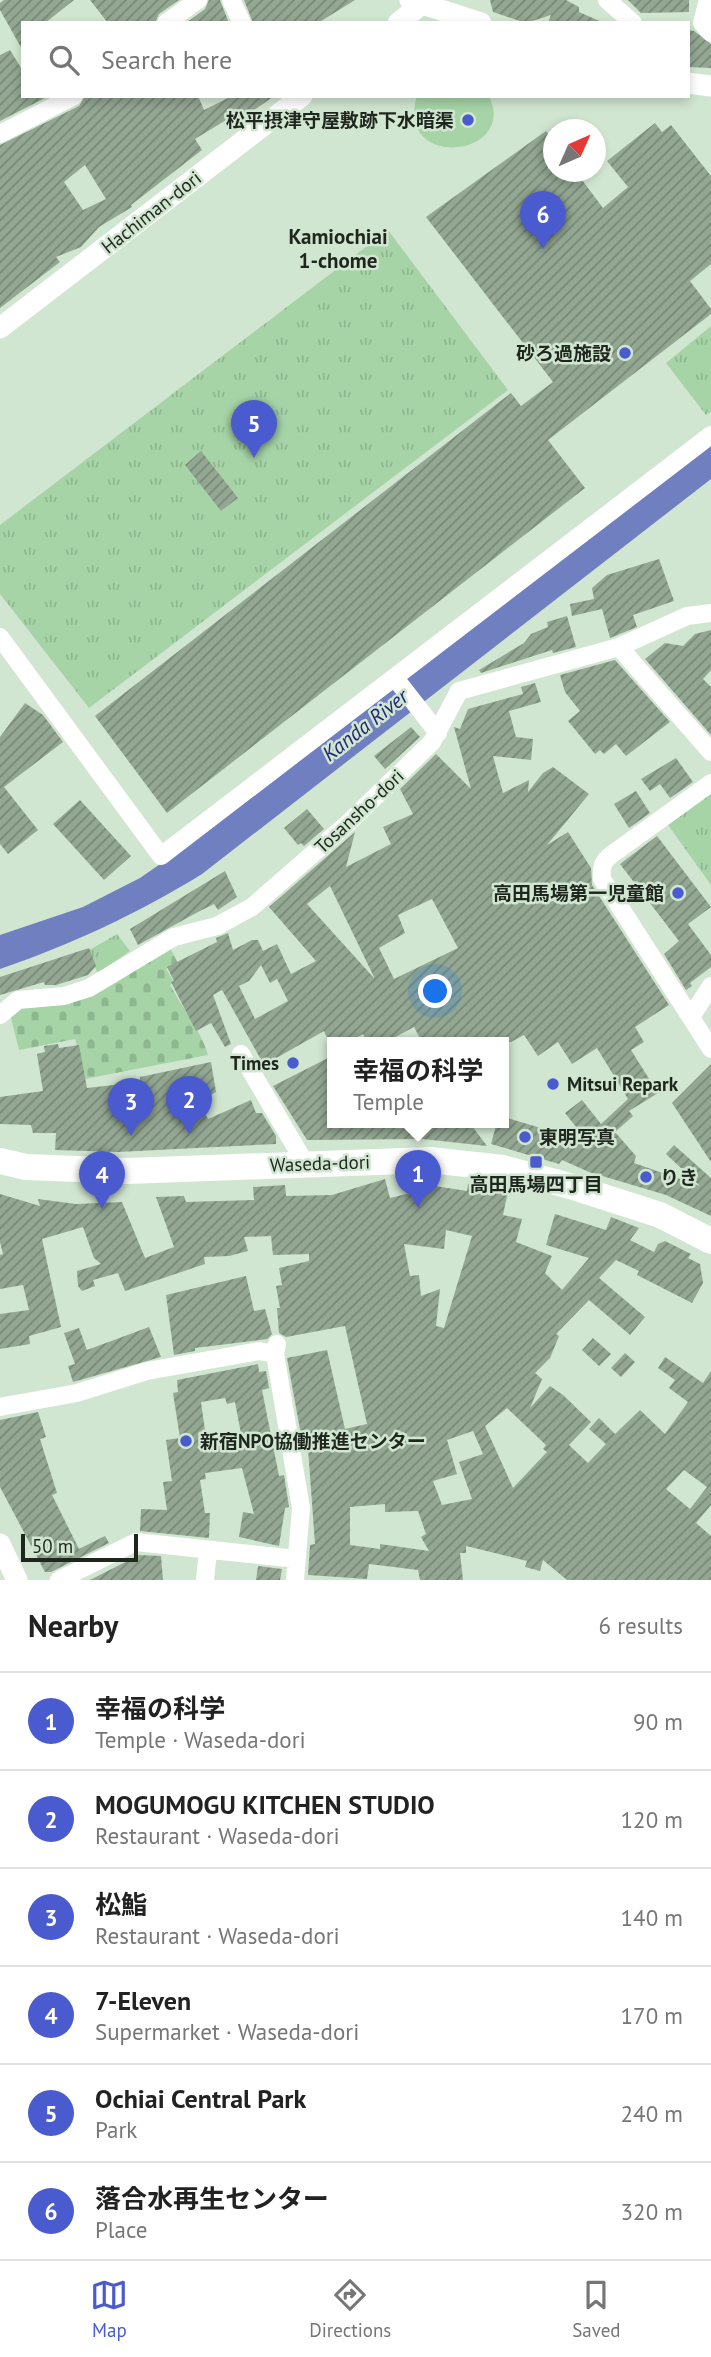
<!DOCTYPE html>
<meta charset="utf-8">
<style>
:root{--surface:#fff;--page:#f6f6f6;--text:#222;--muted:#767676;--line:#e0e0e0;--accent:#4a5acf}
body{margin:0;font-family:"PT Sans","Noto Sans JP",sans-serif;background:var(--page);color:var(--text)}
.compass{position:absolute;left:543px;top:119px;width:63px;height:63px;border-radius:50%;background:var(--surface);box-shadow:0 4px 10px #0003;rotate:45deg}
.scale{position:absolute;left:21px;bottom:18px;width:117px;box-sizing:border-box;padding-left:7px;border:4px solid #1e261e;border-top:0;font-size:19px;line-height:24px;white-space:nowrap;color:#1e261e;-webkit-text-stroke:5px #d1e6d1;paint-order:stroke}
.you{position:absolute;left:436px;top:992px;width:24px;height:24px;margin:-18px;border:5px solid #fff;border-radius:50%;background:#1a73e8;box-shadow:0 0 0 10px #1a73e833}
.badge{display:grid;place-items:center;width:46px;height:46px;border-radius:50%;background:var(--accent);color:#fff;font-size:23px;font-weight:700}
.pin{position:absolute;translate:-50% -58px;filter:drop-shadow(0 2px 4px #0008)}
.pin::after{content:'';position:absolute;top:37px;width:24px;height:21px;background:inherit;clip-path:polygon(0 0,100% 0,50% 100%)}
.popup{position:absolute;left:327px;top:1037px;width:182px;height:91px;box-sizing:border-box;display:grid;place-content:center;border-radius:0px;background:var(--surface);filter:drop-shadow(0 2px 5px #0005);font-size:23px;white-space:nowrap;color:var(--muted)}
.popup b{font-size:26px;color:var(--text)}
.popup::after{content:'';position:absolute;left:50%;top:100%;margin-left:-14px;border:14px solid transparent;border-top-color:var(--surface)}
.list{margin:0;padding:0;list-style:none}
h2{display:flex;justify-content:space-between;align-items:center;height:91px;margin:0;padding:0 28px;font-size:30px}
h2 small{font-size:23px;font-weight:400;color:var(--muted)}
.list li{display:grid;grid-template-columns:46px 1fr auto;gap:21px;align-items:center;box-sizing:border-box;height:98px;padding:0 28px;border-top:2px solid var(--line)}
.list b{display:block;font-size:26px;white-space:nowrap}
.list p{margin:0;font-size:23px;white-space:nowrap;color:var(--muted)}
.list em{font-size:23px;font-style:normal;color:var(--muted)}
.icon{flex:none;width:38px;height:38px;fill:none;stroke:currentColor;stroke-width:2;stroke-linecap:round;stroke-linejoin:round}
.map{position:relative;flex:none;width:711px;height:1580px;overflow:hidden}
.search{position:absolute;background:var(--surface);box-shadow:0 4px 10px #0003;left:21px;right:21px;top:21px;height:77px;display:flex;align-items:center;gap:18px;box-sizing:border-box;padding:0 24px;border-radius:0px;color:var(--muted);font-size:26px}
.sheet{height:679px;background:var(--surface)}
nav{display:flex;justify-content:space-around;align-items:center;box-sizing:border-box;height:98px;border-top:2px solid var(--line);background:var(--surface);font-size:19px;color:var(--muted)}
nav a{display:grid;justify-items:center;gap:4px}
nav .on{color:var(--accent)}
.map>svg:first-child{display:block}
</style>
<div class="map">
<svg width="711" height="1580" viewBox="0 0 711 1580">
<defs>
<pattern id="cemetery-stones" width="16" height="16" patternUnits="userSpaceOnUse" patternTransform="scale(1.75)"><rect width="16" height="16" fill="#a6d4a7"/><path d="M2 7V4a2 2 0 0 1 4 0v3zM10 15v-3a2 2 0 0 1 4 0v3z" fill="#8eb68f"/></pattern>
<pattern id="park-tufts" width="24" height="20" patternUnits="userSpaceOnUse" patternTransform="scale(1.75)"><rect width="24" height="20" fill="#a6d4a7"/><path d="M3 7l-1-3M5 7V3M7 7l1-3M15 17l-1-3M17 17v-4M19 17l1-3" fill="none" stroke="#8eb68f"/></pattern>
<pattern id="building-hatch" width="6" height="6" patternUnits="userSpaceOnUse" patternTransform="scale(1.75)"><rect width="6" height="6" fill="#93a793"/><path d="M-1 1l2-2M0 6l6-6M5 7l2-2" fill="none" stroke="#787"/></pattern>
</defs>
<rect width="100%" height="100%" fill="#d1e6d1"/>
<path fill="#a6d4a7" d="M 417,96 L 489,96 C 519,158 394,171 417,96 Z"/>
<path fill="url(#cemetery-stones)" d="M 169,946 L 178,963 L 166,969 L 174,982 L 170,985 C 182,1007 202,1033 208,1055 L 85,1079 L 75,1039 L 19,1050 L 10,1014 L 23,1005 L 68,1002 Z"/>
<path fill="url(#park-tufts)" d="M 388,230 L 508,390 L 89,708 L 0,594 L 0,525 Z
M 711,326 L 711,412 L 706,415 L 666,363 Z
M 711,793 L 711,885 L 668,825 Z
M 117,934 L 130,951 L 98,973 L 86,952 Z"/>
<path fill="#6f7fbf" d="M 711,445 L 711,479 L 202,874 C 137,914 72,944 0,969 L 0,935 L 83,907 L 140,878 L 205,833 Z"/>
<path fill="url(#building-hatch)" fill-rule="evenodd" d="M 4,0 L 74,0 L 45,23 L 23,23 L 23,51 L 0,10 L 0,3 Z
M 90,0 L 179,0 L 159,14 L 155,23 L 108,23 Z
M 209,0 L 220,0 L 229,23 L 186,23 L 205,9 Z
M 244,0 L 355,0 L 318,23 L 253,23 Z
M 490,0 L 566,0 L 579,7 L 579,12 L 604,23 L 548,23 L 551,15 L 526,23 L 493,12 Z
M 628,0 L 689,0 L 689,12 L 641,13 Z
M 688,30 L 694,31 L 711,44 L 711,68 L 688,67 Z
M 10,50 L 23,71 L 23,96 L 49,96 L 0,121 L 0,55 Z
M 85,96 L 198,96 L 204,110 L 232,96 L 274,96 L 235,124 L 231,117 L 195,139 L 202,150 L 131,205 L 132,207 L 99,227 L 81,247 L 56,257 L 60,262 L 0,308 L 0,145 L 79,106 ZM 85,165 L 106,199 L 83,210 L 64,182 Z
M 655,123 L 662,132 L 671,125 L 711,176 L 711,264 L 690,281 L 711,309 L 711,314 L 548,440 L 585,488 L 167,813 L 95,716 L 511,393 L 521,406 L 553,382 L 426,217 L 546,131 L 554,141 L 554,172 L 576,172 L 603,208 L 628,187 L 607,161 Z
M 201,451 L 238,498 L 221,511 L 185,465 Z
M 659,559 L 674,601 L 633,615 L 637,627 L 610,638 L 602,609 L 572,616 L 570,604 L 594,599 L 592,588 L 607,575 Z
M 567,616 L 576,647 L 553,653 L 552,650 L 481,673 L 479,670 L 524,643 L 531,634 L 548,627 L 547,622 Z
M 711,630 L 711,670 L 703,679 L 711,687 L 711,735 L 645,659 L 665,643 L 683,646 L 695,634 Z
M 615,660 L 670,722 L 626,756 L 616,744 L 604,754 L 600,750 L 595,754 L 568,721 L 580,711 L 565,692 L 560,675 Z
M 535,683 L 541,702 L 509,711 L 516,737 L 533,739 L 531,760 L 493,756 L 503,793 L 529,780 L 528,792 L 543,773 L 553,767 L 589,794 L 547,845 L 568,832 L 591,868 L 592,885 L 669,1005 L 635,1027 L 644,1042 L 631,1050 L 658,1093 L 629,1111 L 633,1116 L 615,1132 L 636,1156 L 634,1163 L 700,1186 L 666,1154 L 674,1145 L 711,1178 L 711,1216 L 666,1195 L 589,1172 L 562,1160 L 559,1164 L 491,1144 L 497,1122 L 504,1122 L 504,1117 L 588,1142 L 565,1113 L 582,1100 L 601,1124 L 628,1099 L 597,1048 L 572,1064 L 558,1042 L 538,1056 L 524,1035 L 511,1042 L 422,1042 L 414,1027 L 386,1042 L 367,1042 L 363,1034 L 349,1042 L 329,1042 L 324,1031 L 264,1065 L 222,990 L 213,995 L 231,1044 L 225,1047 L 211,1023 L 196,1031 L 171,982 L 174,981 L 167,967 L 217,942 L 216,938 L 228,933 L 233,950 L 252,940 L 258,940 L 263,951 L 277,944 L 291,974 L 316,961 L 269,907 L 355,832 L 346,867 L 391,844 L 383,827 L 413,814 L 400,789 L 436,754 L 471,789 L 454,727 L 460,729 L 468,709 L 523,694 L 521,687 ZM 330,886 L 374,977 L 374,978 L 307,904 ZM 432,899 L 458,948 L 394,979 L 379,948 L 405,933 L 398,915 ZM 261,965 L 270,983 L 277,979 L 288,1001 L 255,1019 L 239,986 L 249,981 Z
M 25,703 L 43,715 L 63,742 L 4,787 L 38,830 L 8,854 L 0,844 L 0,737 Z
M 411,727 L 420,737 L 385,769 L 374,756 Z
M 676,758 L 693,782 L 670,798 L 660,784 L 650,791 L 641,779 Z
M 636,791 L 650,813 L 629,828 L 614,804 Z
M 80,800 L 131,856 L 104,880 L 53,824 Z
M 307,809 L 324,829 L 304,846 L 301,843 L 298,845 L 284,828 Z
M 657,836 L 711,907 L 688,924 L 711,955 L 711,967 L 690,983 L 692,986 L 686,990 L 664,954 L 679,941 L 620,864 Z
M 225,871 L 237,897 L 218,910 L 214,904 L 196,913 L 138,945 L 130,929 Z
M 89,948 L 96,966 L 88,975 L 56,985 L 45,985 L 44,982 L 0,995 L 0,977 Z
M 58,1044 L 59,1048 L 79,1045 L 87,1088 L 140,1082 L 140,1077 L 211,1062 L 216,1092 L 198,1102 L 208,1119 L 251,1100 L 256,1113 L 262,1113 L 276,1136 L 276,1144 L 118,1152 L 55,1150 L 56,1133 L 33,1133 L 31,1125 L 0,1124 L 0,1097 L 43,1091 L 37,1054 L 45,1052 L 44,1046 Z
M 332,1056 L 332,1122 L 469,1122 L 487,1146 L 423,1139 L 307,1140 L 273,1086 Z
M 711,1064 L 711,1162 L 672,1103 Z
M 385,1179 L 390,1198 L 414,1192 L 422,1184 L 467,1191 L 468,1184 L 508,1191 L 503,1215 L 522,1219 L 516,1242 L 552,1256 L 545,1273 L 562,1290 L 589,1258 L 546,1245 L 555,1214 L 606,1230 L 611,1217 L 639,1228 L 630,1240 L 654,1252 L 658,1244 L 665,1241 L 691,1254 L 688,1258 L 700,1264 L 703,1283 L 692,1303 L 637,1275 L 639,1271 L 616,1260 L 599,1278 L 645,1317 L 630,1335 L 589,1300 L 556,1334 L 559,1336 L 550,1358 L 535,1373 L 542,1379 L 530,1408 L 550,1386 L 563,1395 L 591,1422 L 569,1445 L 588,1463 L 606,1444 L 589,1429 L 599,1418 L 615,1434 L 640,1410 L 665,1434 L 688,1402 L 669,1388 L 675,1380 L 658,1368 L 665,1357 L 703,1383 L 711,1371 L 711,1505 L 696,1523 L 711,1536 L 711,1580 L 567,1580 L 543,1560 L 540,1571 L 525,1567 L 527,1561 L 466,1546 L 466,1553 L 460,1553 L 463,1580 L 420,1580 L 418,1570 L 369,1564 L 367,1579 L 308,1575 L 310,1545 L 315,1544 L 307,1435 L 301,1435 L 287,1358 L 327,1350 L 345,1429 L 367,1424 L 345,1326 L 286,1337 L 279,1333 L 277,1308 L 280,1308 L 276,1286 L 282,1285 L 279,1268 L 309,1261 L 309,1254 L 273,1255 L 271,1236 L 244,1237 L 248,1251 L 229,1256 L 204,1257 L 205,1264 L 125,1291 L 118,1273 L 93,1280 L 95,1286 L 82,1291 L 78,1286 L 77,1271 L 101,1264 L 94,1258 L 83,1227 L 42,1239 L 61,1327 L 29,1336 L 30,1344 L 0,1349 L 0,1314 L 29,1310 L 23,1285 L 0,1289 L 0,1255 L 3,1254 L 0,1242 L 0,1194 L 40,1206 L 38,1199 L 76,1204 L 122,1202 L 145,1258 L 174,1247 L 156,1197 L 184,1196 L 186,1202 L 254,1200 L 253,1187 L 285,1185 L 286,1196 L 332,1195 ZM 446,1230 L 472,1236 L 444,1328 L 436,1326 L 440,1289 L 421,1296 L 419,1275 L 410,1276 L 404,1244 L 444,1249 ZM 507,1408 L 546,1445 L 543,1449 L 547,1452 L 513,1488 L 485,1426 ZM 473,1431 L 483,1454 L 459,1462 L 472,1499 L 442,1505 L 433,1481 L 457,1474 L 447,1440 ZM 684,1470 L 707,1487 L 690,1509 L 666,1489 ZM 385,1504 L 385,1512 L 418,1511 L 426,1534 L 421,1537 L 429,1551 L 380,1544 L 380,1549 L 350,1545 L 350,1507 Z
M 246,1276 L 254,1311 L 265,1309 L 272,1334 L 267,1339 L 195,1348 L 195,1351 L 174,1355 L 166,1295 Z
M 149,1327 L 161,1357 L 73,1382 L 68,1366 L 75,1364 L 64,1333 L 79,1328 L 87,1350 Z
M 593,1338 L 611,1354 L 599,1366 L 582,1350 Z
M 625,1353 L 635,1362 L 621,1377 L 611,1368 Z
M 258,1364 L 259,1372 L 266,1371 L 269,1388 L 262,1390 L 279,1476 L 284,1475 L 289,1507 L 285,1508 L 279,1546 L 239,1537 L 243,1512 L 254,1514 L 242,1468 L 205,1473 L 206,1479 L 200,1480 L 205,1513 L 210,1513 L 209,1538 L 140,1531 L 141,1509 L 167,1510 L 163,1482 L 172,1481 L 166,1440 L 180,1438 L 173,1393 L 178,1392 L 177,1380 ZM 225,1398 L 227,1404 L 235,1402 L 242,1439 L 207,1445 L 201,1402 Z
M 38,1412 L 46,1437 L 40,1439 L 57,1493 L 52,1495 L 79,1549 L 105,1536 L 109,1543 L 51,1572 L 45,1572 L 0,1487 L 0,1420 Z
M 139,1555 L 161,1556 L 163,1580 L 90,1580 Z
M 258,1566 L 282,1569 L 280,1580 L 256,1580 Z"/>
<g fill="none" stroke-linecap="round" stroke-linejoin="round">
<path stroke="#fff" stroke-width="18" d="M 231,0 L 242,23
M 607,0 L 633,23
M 708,0 L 702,23 L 711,33
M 166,23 L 198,0
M 0,134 L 74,96
M 0,637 L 161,856 L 711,435
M 619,647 L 711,752
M 395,678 L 438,733
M 711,783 L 611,855 C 602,862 601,868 602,879 L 711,1049
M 0,1015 L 18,1000 L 64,996 L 89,988 L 174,937 L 217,926 L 252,907 L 347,824 L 432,742 L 459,691 L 619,647 L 687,616 L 711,613
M 691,1017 L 711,986
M 241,1054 L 305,1163
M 277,1344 L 275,1354 L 301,1508 L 295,1580
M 0,1407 L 77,1393 L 147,1371 L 259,1351 L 275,1354
M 59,1580 L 136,1542 L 297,1559
M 205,1580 L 208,1550"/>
<path stroke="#fff" stroke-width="21" d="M 410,0 L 481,23
M 398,23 L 422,4
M 688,83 L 711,86
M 0,328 L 302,96
M 0,1544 L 17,1580"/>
<path stroke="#fff" stroke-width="26" d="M 0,1161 L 26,1167 L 128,1171 L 430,1160 L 503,1168 L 570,1186 L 660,1215 L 711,1241"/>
</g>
<g fill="#4a5acf" stroke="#d1e6d1" stroke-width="2.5">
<circle cx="468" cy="120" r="7"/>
<circle cx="625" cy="353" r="7"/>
<circle cx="678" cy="893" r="7"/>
<circle cx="293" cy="1063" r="7"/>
<circle cx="553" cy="1084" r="7"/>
<circle cx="525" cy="1137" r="7"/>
<rect x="529" y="1155" width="14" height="14" rx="3.5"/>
<circle cx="646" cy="1177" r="7"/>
<circle cx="186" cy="1441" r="7"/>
</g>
<g text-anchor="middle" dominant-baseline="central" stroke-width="5" stroke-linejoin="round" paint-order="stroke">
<g font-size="19" font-weight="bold" fill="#1e261e" stroke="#d1e6d1" text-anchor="end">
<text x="454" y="120">松平摂津守屋敷跡下水暗渠</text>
<text x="611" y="353">砂ろ過施設</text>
<text x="664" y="893">高田馬場第一児童館</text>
<text x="279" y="1063">Times</text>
<text x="567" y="1084" text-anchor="start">Mitsui Repark</text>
<text x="539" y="1137" text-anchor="start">東明写真</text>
<text x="660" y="1177" text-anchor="start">りき</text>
<text x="536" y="1184" text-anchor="middle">高田馬場四丁目</text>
<text x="200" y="1441" text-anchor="start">新宿NPO協働推進センター</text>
</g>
<g font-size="19" fill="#1e261e" stroke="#d1e6d1">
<text transform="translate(151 212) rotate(-38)">Hachiman-dori</text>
<text transform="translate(359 811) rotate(-43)">Tosansho-dori</text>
<text transform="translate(320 1163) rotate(-2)">Waseda-dori</text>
</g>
<g font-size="21" font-weight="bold" fill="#1e261e" stroke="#d1e6d1">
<text x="338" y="236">Kamiochiai<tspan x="338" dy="24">1-chome</tspan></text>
</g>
<g font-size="21" font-style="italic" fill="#202774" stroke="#d1e6d1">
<text transform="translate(365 725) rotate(-38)">Kanda River</text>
</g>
</g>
</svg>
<svg class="compass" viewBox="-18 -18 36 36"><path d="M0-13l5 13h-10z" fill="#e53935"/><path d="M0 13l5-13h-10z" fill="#767676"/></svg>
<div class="scale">50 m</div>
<div class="you"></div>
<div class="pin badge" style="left:418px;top:1208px">1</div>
<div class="popup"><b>幸福の科学</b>Temple</div>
<div class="pin badge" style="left:189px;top:1134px">2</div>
<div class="pin badge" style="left:131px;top:1136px">3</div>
<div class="pin badge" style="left:102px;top:1209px">4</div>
<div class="pin badge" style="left:254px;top:458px">5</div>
<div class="pin badge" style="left:543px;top:249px">6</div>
<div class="search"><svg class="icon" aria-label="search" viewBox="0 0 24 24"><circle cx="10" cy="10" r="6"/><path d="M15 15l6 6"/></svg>Search here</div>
</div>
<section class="sheet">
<h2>Nearby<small>6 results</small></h2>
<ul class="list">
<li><span class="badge">1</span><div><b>幸福の科学</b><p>Temple · Waseda-dori</p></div><em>90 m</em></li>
<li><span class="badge">2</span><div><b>MOGUMOGU KITCHEN STUDIO</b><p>Restaurant · Waseda-dori</p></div><em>120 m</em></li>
<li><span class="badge">3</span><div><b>松鮨</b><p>Restaurant · Waseda-dori</p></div><em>140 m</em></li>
<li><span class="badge">4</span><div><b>7-Eleven</b><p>Supermarket · Waseda-dori</p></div><em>170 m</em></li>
<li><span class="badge">5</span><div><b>Ochiai Central Park</b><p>Park</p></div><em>240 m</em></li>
<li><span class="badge">6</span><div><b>落合水再生センター</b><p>Place</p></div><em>320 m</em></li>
</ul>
</section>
<nav>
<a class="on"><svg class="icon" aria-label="map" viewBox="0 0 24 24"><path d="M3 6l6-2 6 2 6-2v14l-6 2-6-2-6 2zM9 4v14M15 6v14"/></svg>Map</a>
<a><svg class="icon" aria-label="directions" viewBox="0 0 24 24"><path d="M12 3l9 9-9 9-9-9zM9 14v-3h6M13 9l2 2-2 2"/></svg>Directions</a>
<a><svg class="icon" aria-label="saved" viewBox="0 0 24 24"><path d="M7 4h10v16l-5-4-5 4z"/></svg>Saved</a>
</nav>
